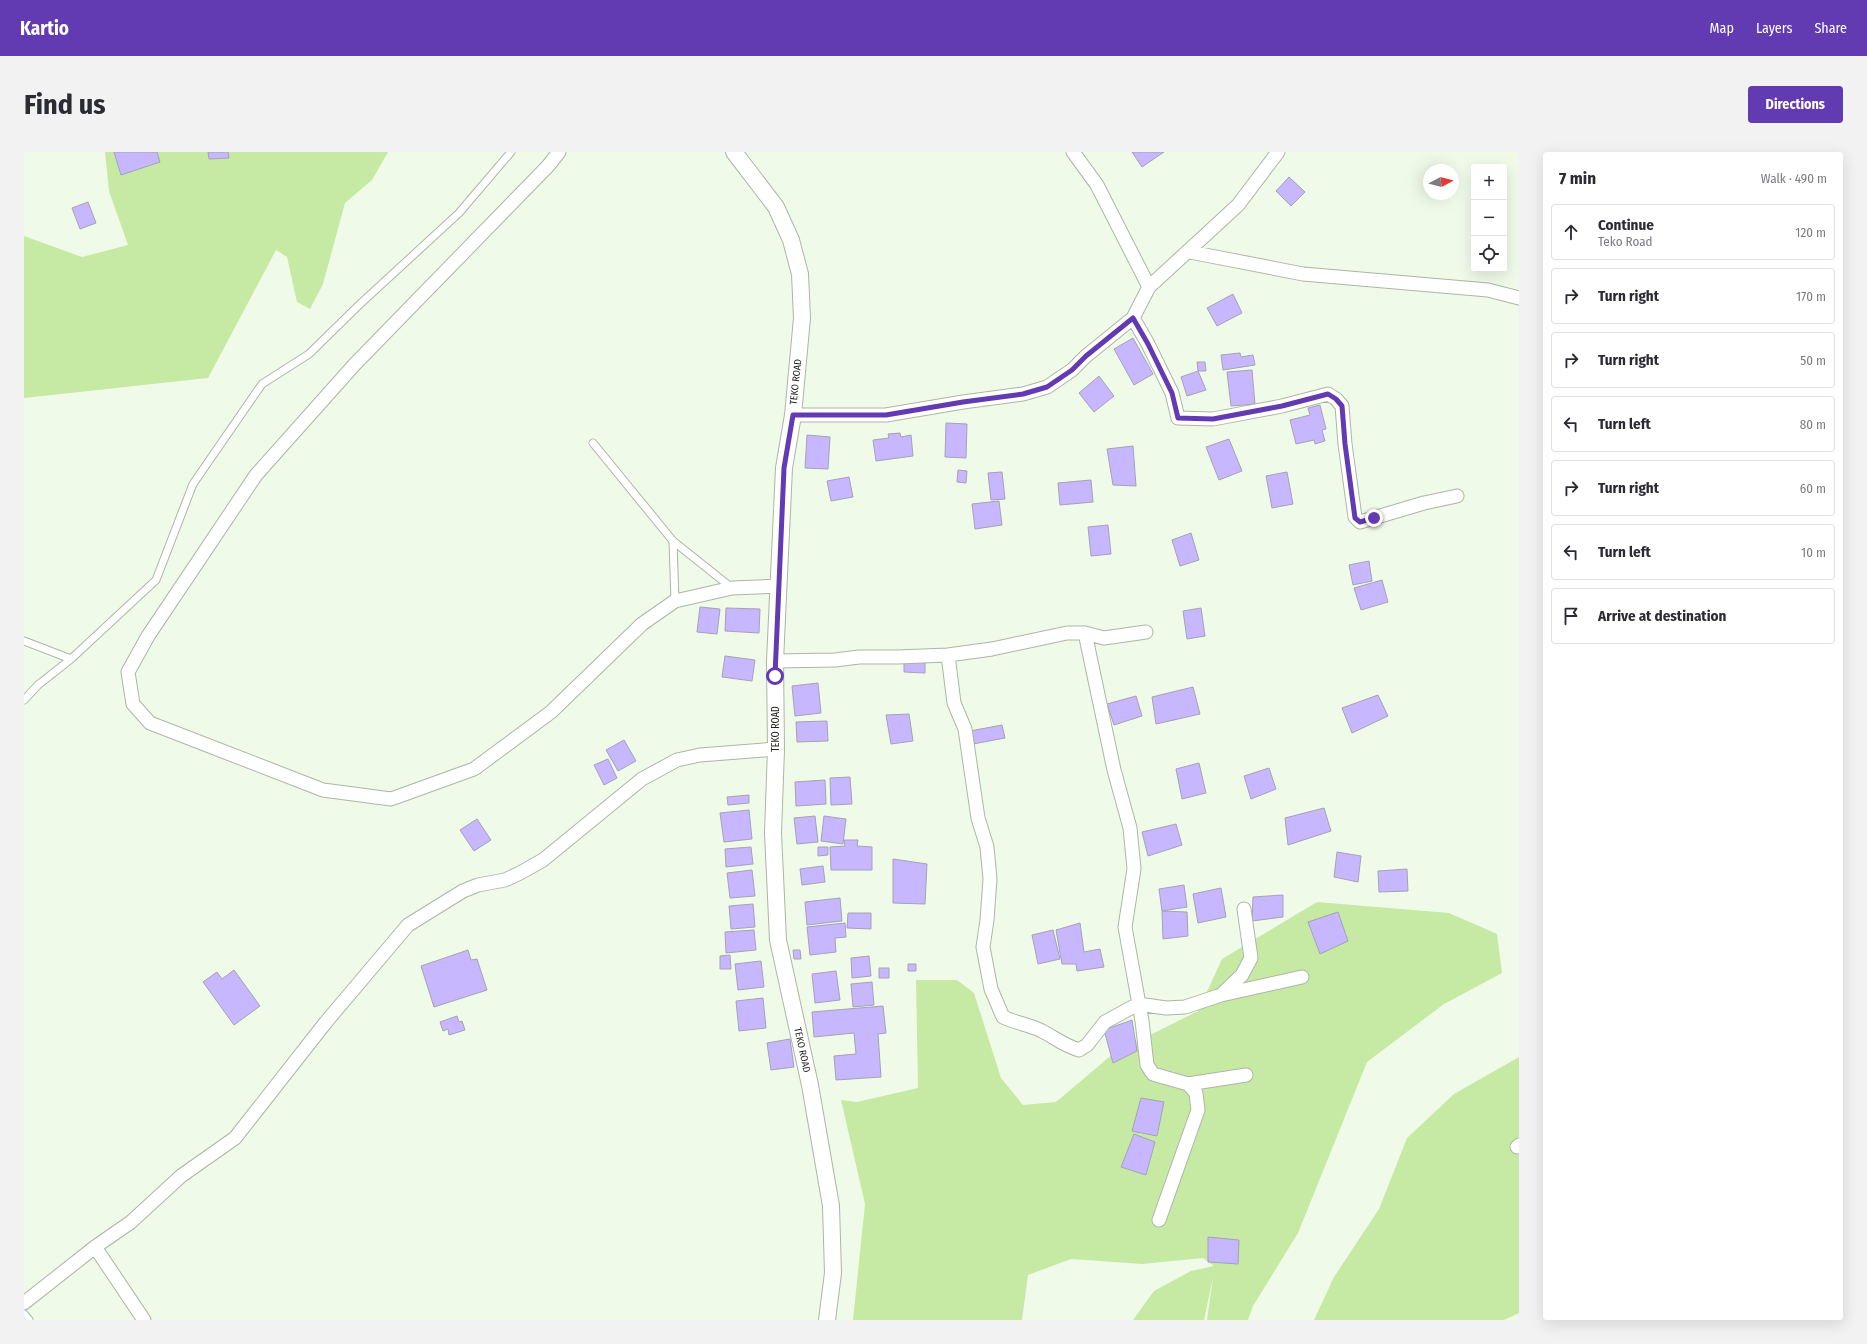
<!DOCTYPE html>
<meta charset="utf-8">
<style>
:root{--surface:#fff;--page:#f2f2f3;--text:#2b2b33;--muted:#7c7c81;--line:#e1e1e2;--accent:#623ab2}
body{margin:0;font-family:"Fira Sans Condensed",sans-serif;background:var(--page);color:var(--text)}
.controls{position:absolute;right:12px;top:12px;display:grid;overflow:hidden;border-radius:4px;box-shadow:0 4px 16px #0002}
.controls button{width:36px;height:36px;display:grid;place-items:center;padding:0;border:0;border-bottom:1px solid var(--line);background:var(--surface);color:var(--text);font:20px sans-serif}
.compass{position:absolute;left:1399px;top:12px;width:36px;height:36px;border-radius:50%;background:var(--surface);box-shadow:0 4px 16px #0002;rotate:83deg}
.stop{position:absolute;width:12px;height:12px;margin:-9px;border:3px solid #623ab2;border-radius:50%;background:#fff}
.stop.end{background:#623ab2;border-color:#fff;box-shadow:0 1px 4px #0008}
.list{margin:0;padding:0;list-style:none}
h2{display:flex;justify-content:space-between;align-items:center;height:52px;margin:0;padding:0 16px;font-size:17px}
h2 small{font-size:13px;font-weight:400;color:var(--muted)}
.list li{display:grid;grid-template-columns:26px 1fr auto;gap:12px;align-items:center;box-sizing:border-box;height:56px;margin:0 8px 8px;padding:0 8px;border:1px solid var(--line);border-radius:4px}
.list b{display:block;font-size:15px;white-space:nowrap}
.list p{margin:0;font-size:13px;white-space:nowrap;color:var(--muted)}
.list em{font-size:13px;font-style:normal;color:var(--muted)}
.icon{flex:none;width:22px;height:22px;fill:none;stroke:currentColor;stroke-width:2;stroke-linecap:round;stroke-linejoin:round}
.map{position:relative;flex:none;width:1495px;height:1168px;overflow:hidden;border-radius:4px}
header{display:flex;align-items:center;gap:24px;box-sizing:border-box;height:56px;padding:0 20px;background:var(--accent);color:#fff}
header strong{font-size:19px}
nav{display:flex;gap:22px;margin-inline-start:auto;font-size:14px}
.intro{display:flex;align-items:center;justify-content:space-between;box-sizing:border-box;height:96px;padding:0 24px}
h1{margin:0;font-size:28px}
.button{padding:10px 18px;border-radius:4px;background:var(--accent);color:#fff;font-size:14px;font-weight:700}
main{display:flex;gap:24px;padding:0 24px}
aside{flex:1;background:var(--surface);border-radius:4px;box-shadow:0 4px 16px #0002}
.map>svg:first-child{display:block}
</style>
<header>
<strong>Kartio</strong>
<nav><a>Map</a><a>Layers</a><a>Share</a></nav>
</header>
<div class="intro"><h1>Find us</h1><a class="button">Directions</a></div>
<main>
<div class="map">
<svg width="1495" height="1168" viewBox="0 0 1495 1168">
<rect width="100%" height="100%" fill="#f0fae8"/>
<path fill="#c6eaa4" d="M 81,0 L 364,0 L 348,28 L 321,51 L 299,132 L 286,157 L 273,150 L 263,105 L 252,98 L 184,226 L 0,246 L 0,84 L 58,105 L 104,93 L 85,39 Z
M 1293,750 L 1425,761 L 1473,782 L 1478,821 L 1420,852 L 1343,910 L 1274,1081 L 1229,1154 L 1224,1168 L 1183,1168 L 1189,1125 L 1180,1168 L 1109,1168 L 1130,1139 L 1167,1119 L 1190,1114 L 1179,1106 L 1118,1112 L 1047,1107 L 1004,1123 L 998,1168 L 829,1168 L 841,1052 L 817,948 L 833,950 L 894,936 L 892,828 L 933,828 L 950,841 L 977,926 L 999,953 L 1032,950 L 1090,901 L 1174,859 L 1198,807 Z
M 1495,905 L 1495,1161 L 1480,1168 L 1290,1168 L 1310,1125 L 1355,1057 L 1383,986 L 1430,942 Z"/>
<path fill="#c6b7ff" stroke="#a5a2b4" d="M 90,0 L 133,0 L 136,10 L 97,23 Z
M 184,0 L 204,0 L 205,6 L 185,7 Z
M 1108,0 L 1140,0 L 1118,15 Z
M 1265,25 L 1281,40 L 1267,54 L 1252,39 Z
M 64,50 L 72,71 L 56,77 L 48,56 Z
M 1209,142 L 1218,161 L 1193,174 L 1183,156 Z
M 1109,186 L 1129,222 L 1110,233 L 1090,197 Z
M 1216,201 L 1217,205 L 1229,203 L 1231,213 L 1199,218 L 1197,203 Z
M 1173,210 L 1181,210 L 1182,219 L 1174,219 Z
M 1228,218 L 1231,252 L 1207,254 L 1203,220 Z
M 1174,219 L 1182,238 L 1163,244 L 1157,225 Z
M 1075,224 L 1090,244 L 1070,260 L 1055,241 Z
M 1296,253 L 1302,277 L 1298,278 L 1301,289 L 1291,292 L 1290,288 L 1272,292 L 1266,268 L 1286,263 L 1284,256 Z
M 922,271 L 943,272 L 942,306 L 921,305 Z
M 876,281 L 877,285 L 887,283 L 889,304 L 852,309 L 849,288 L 865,286 L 864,282 Z
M 783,283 L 806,285 L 804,317 L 781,316 Z
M 1205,287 L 1218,319 L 1195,328 L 1182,295 Z
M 1109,294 L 1112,334 L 1089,333 L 1083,297 Z
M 934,318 L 943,319 L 942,331 L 933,330 Z
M 978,320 L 981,347 L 967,348 L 964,321 Z
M 1263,320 L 1269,352 L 1248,356 L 1242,324 Z
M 825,325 L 829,345 L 807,349 L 803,329 Z
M 1067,328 L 1069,350 L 1036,353 L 1034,331 Z
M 975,349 L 978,373 L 951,377 L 948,352 Z
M 1084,373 L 1087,402 L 1067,404 L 1064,375 Z
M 1167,381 L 1175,408 L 1156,414 L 1148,388 Z
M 1345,409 L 1348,429 L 1329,433 L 1325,413 Z
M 1358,428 L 1364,450 L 1337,458 L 1330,436 Z
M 676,455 L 696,457 L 693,482 L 673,480 Z
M 702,456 L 736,457 L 735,481 L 701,479 Z
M 1177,456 L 1181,484 L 1163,487 L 1159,459 Z
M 701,504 L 731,508 L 728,529 L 698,525 Z
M 880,510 L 901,510 L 901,521 L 880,520 Z
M 794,531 L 797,561 L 771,564 L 768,534 Z
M 1169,535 L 1176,562 L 1132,572 L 1128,545 Z
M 1354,543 L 1364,564 L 1328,581 L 1318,556 Z
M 1112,544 L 1118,564 L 1090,573 L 1083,552 Z
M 885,562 L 889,589 L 867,592 L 862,563 Z
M 803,569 L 804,589 L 773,590 L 772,570 Z
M 978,573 L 981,586 L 949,592 L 946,579 Z
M 600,588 L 612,609 L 594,619 L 582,598 Z
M 584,607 L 593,626 L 580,633 L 570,613 Z
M 1175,611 L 1182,641 L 1158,647 L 1152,617 Z
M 1245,616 L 1252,637 L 1227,647 L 1220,624 Z
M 826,625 L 828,652 L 807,653 L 806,626 Z
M 801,628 L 802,652 L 772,654 L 771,630 Z
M 725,643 L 725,651 L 704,653 L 703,645 Z
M 1300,656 L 1307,679 L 1264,693 L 1261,666 Z
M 725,658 L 728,687 L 700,690 L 696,661 Z
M 791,664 L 794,690 L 773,692 L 770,666 Z
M 800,664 L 822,667 L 819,692 L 797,689 Z
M 453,667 L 467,688 L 450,699 L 436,678 Z
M 1152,672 L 1158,693 L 1124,704 L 1118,680 Z
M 820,688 L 834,688 L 833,694 L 848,695 L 848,718 L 807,718 L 806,695 L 821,694 Z
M 727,695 L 729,712 L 702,715 L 701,697 Z
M 794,695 L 804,695 L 804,703 L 794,704 Z
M 1313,700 L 1337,704 L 1334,730 L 1310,725 Z
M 869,707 L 903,712 L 901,752 L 869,751 Z
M 799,714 L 801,730 L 778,733 L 776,717 Z
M 1383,717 L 1384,739 L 1355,740 L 1354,719 Z
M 728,718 L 731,744 L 706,746 L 703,721 Z
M 1160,733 L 1163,755 L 1138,759 L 1135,737 Z
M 1197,736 L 1202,765 L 1174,771 L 1169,742 Z
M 1259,743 L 1259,765 L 1228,769 L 1229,745 Z
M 816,746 L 818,769 L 783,773 L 781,750 Z
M 729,752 L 731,775 L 707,777 L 705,754 Z
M 1138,759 L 1163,760 L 1164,784 L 1139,787 Z
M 1314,760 L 1324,789 L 1296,802 L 1284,770 Z
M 824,761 L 847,761 L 847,777 L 823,776 Z
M 821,771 L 822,785 L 811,786 L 812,800 L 786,803 L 783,775 Z
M 1056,771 L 1060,800 L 1076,797 L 1080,815 L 1053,819 L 1052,812 L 1038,812 L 1032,778 Z
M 730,778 L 732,798 L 702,801 L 701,780 Z
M 1029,778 L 1036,807 L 1014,812 L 1008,783 Z
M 444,798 L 447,808 L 453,807 L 463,838 L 410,855 L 397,814 Z
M 769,798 L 776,798 L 777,807 L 770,807 Z
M 706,803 L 707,817 L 696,817 L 696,804 Z
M 845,804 L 847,824 L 828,826 L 827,806 Z
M 737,809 L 740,835 L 714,838 L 711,812 Z
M 884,812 L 892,812 L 892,819 L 884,819 Z
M 855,816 L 865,816 L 865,826 L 855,826 Z
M 210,818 L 236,854 L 210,873 L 179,830 L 193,820 L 198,827 Z
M 812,819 L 816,848 L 791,851 L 788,822 Z
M 848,830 L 850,853 L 829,855 L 827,832 Z
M 739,846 L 742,876 L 715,879 L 712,849 Z
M 859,854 L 862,881 L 854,882 L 857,925 L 812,928 L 810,904 L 832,902 L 830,881 L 790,885 L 788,860 Z
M 433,864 L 435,870 L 438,869 L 441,878 L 425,883 L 424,877 L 419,879 L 416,870 Z
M 1108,868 L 1113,899 L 1089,911 L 1080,878 Z
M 766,887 L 770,915 L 747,918 L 743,891 Z
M 1117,946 L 1140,950 L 1133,984 L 1108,979 Z
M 1110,982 L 1131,990 L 1122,1023 L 1097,1015 Z
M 1184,1085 L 1215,1088 L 1214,1112 L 1184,1110 Z"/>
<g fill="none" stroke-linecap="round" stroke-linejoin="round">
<g stroke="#adb6a5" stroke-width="9">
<path id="service" d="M 569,291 L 649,389 L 708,436
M 649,389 L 651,449
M 0,489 L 47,507
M 0,548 L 14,533 L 47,507 L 132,428 L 169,332 L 238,232 L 285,202 L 335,153 L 435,61 L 487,0
M 0,1162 L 5,1168"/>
</g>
<g stroke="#adb6a5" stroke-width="15">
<path id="minor" d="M 535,0 L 524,14 L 331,212 L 232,323 L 124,484 L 104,520 L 109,552 L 126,571 L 299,638 L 367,647 L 450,617 L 527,560 L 618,472 L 651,449 L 708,436 L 755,434
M 1049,0 L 1073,33 L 1125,135
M 1166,100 L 1279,122 L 1464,138 L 1495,146
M 1109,166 L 1124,192 L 1148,241 L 1154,266 L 1189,267 L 1258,254 L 1304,242 L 1312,247 L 1318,254 L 1321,292 L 1331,365 L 1336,370 L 1400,351 L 1433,344
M 769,263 L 862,263 L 939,250 L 999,242 L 1023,235 L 1048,218 L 1062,204 L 1109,166 L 1125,135 L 1214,53 L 1254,0
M 1061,481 L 1090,618 L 1106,676 L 1110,717 L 1101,775 L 1118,869 L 1123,913 L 1129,922 L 1164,932 L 1172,941 L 1174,958 L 1135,1068
M 924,503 L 930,551 L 941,577 L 954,666 L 963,695 L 966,727 L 963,768 L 959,795 L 967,837 L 979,865 C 992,871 1006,873 1018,879 C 1031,886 1041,894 1055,898 L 1063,893 L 1081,870 L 1114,852 L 1142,856 L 1161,855 L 1197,843 L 1278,825
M 751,509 L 811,508 L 835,505 L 873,505 L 924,503 L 968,497 L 1043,481 L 1061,481 L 1080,486 L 1122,480
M 1197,843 L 1218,823 L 1227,806 L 1220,757
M 1164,932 L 1222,923
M 1493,995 L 1495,993
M 71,1095 L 120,1168
M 0,1151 L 71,1095 L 107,1070 L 157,1024 L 211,986 L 302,870 L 384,773 L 439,739 L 454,733 L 481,728 L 496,721 L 519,708 L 618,627 L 653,608 L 676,603 L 752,597"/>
</g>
<g stroke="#adb6a5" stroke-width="18">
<path id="tertiary" d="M 710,0 L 752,55 L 767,88 L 776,122 L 778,166 L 769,263 L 760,316 L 751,509 L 752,597 L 749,681 L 754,788 L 786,933 L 807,1054 L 809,1121 L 803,1168"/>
</g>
<use href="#service" stroke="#fff" stroke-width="7"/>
<use href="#minor" stroke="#fff" stroke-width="13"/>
<use href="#tertiary" stroke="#fff" stroke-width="16"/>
</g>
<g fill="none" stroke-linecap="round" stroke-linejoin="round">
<path stroke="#623ab2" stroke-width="5" d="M 751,524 L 760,316 L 769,263 L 862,263 L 939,250 L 999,242 L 1023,235 L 1048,218 L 1062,204 L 1109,166 L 1124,192 L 1148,241 L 1154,266 L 1189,267 L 1258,254 L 1304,242 L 1312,247 L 1318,254 L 1321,292 L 1331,366 L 1336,370 L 1350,366"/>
</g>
<g text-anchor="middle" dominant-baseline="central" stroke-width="3" stroke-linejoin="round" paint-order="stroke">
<g font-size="10" fill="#1d211a" stroke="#fff">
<text transform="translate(772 230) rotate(-84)">TEKO ROAD</text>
<text transform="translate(752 577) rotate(-90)">TEKO ROAD</text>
<text transform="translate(778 898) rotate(78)">TEKO ROAD</text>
</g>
</g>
</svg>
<div class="controls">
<button>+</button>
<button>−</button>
<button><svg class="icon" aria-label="locate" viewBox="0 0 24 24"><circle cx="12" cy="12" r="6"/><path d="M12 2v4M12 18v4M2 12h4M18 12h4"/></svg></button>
</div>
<svg class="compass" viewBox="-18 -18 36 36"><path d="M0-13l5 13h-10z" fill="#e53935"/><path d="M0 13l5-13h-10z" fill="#7c7c81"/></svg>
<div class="stop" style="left:751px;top:524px"></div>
<div class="stop end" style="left:1350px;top:366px"></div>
</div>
<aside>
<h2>7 min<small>Walk · 490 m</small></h2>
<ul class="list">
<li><svg class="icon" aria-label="ahead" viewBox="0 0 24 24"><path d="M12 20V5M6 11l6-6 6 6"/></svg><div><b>Continue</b><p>Teko Road</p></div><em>120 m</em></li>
<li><svg class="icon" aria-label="right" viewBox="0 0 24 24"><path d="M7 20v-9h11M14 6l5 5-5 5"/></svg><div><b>Turn right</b></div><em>170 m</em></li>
<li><svg class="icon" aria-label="right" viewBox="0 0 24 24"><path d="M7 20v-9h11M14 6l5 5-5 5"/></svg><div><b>Turn right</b></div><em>50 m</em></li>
<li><svg class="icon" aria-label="left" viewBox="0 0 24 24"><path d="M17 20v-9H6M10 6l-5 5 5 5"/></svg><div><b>Turn left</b></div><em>80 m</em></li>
<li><svg class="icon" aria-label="right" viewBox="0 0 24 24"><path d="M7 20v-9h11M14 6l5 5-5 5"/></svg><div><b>Turn right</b></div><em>60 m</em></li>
<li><svg class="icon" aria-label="left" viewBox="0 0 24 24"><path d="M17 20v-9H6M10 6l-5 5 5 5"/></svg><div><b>Turn left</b></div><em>10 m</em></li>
<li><svg class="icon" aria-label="arrive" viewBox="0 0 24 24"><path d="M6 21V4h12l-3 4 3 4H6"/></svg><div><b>Arrive at destination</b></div></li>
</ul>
</aside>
</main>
